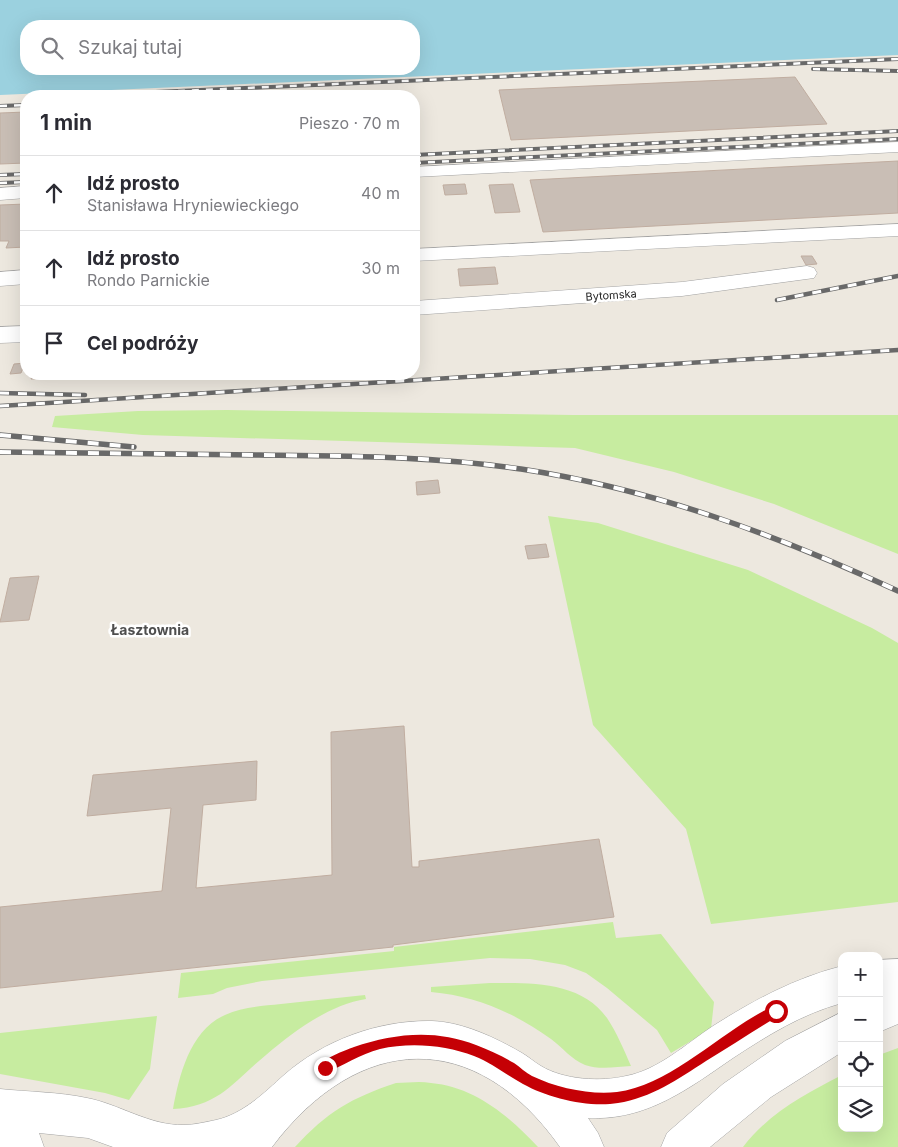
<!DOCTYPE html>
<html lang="pl">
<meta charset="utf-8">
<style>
:root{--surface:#fff;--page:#f2f2f3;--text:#2b2b33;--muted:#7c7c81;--line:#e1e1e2}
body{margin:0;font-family:Inter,sans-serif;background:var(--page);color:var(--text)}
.controls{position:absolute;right:15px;bottom:15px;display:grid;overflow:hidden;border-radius:10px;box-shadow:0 5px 20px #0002}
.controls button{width:45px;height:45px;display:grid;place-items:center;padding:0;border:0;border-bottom:1px solid var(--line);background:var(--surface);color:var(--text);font:25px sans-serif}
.stop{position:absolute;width:15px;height:15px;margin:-11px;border:4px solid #c50005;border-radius:50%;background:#fff}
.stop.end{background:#c50005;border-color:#fff;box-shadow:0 1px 5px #0008}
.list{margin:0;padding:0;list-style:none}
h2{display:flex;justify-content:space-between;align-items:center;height:65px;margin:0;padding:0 20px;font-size:21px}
h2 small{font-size:16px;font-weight:400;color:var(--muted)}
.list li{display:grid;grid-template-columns:32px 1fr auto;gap:15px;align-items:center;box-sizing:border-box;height:75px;padding:0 20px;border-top:1px solid var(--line)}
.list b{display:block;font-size:19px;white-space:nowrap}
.list p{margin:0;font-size:16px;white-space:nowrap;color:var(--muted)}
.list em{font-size:16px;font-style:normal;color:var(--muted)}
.icon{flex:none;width:28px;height:28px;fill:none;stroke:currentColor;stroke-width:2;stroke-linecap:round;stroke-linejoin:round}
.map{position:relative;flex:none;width:898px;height:1147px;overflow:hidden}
.search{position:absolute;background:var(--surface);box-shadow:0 5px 20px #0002;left:20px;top:20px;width:400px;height:55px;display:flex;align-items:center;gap:12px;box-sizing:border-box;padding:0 18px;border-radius:20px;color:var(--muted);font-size:19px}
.panel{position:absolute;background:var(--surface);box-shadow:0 5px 20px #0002;left:20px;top:90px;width:400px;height:290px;border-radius:20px}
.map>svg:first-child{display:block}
</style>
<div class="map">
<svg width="898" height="1147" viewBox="0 0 898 1147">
<rect width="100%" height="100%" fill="#ede8df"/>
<path fill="#c7eca0" d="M 227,410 L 573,415 L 898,415 L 898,554 L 774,504 L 674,472 L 575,448 L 143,435 L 52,427 L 55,416 L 138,411 Z
M 548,516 L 598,523 L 748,570 L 872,628 L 898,643 L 898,902 L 711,924 L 686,829 L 593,725 Z
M 613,922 L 616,938 L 661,934 L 714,1002 L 711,1029 L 671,1053 L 657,1030 L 607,988 L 586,973 L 565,965 L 530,959 L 490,958 L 262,981 L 227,988 L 213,994 L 178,998 L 181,973 L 394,951 L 394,947 Z
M 490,983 C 530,983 581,981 607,1018 C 617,1033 624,1050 631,1066 C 616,1067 599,1070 585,1065 C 571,1059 563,1048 551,1039 C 515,1013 476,996 431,992 L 431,987 Z
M 365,995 L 366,999 C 329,1005 294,1031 266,1055 C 234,1081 219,1107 173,1109 C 179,1076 190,1030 225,1015 C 242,1007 262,1006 281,1004 C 309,1001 337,998 365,995 Z
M 157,1016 L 150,1069 L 129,1100 L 105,1093 L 0,1074 L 0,1033 Z
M 898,1048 L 898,1147 L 743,1147 C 769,1113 805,1094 842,1075 L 842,1128 L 879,1128 L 879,1055 Z
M 396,1083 C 407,1083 419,1081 431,1083 C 475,1087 509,1116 538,1147 L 295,1147 C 327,1112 351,1098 396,1083 Z"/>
<path fill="#9bd1df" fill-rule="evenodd" d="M 0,0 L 898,0 L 898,55 L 0,95 ZM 26,26 L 414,26 L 414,69 L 26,69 Z"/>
<path fill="#c9beb5" stroke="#c0ada0" d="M 795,77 L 827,124 L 511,140 L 499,90 Z
M 26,112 L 26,163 L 0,164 L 0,113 Z
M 898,161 L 898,213 L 543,232 L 530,180 Z
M 465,184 L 467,194 L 445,195 L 443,185 Z
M 513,184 L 520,212 L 495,213 L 489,185 Z
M 26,204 L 26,247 L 6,248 L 9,241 L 0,241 L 0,205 Z
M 801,256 L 812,256 L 817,264 L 806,265 Z
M 495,267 L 498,284 L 460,286 L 458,269 Z
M 25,363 L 21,373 L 10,374 L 14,364 Z
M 33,374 L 67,374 L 66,377 L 31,379 Z
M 438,480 L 440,493 L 417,495 L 416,482 Z
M 546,544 L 549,557 L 528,559 L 525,546 Z
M 39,576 L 29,620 L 0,622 L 10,578 Z
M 404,726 L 412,867 L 419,867 L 419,861 L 599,839 L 614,917 L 393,945 L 393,947 L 0,988 L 0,907 L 162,891 L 171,808 L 87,816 L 93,775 L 257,761 L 256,800 L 203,805 L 196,888 L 332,875 L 331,732 Z"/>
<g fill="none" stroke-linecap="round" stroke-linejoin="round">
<g stroke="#a2a2a2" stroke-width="1">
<path id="minor" d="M 898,142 L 898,152 L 414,177 L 414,167 Z
M 26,186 L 26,198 L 0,200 L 0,188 Z
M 898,224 L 898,236 L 414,261 L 414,249 Z
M 807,266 L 814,268 L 817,273 L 814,278 L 682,296 L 414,315 L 414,301 L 682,282 Z
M 26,270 L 26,284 L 0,286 L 0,272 Z
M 26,326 L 26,342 L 0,343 L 0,327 Z
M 898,959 L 898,1024 L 879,1032 L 879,960 Z
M 842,966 L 842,1003 C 802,1014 768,1035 733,1058 C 688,1089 646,1121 588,1118 L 598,1133 L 604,1147 L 560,1147 C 475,1027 359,1032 272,1147 L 113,1147 L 88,1138 L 39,1133 L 44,1147 L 0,1147 L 0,1089 C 29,1092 59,1092 87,1098 C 119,1104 150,1126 184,1125 C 194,1125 206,1122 216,1120 C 243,1114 264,1093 284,1075 C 324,1040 379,1020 432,1021 C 463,1022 496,1038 522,1053 C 529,1057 534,1062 541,1066 C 564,1080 601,1082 626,1076 C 658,1070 686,1044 713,1026 C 754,1000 795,978 842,966 Z
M 842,1012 L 842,1052 L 771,1097 L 710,1147 L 661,1147 L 667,1133 L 723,1084 L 785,1041 Z"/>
</g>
<use href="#minor" fill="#fff" fill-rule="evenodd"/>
<g stroke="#696969" stroke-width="4">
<path id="rail-far2" d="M 813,69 L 898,71
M 66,96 L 898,59
M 0,106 L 26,105
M 414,155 L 898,131
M 414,163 L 898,139
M 0,175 L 26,174
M 0,183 L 26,182"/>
</g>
<g stroke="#696969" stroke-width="4.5">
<path id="rail-far1" d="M 777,300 L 898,276
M 0,393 L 85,395
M 0,406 L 898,350"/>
</g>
<g stroke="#696969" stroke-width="5.5">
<path id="rail" d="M 0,435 L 134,447
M 0,452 C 86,453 172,454 259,455 C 347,456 434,456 521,469 C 653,489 777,535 898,591"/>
</g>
<use href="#rail-far2" stroke="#fff" stroke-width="2.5" stroke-dasharray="7" stroke-linecap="butt"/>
<use href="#rail-far1" stroke="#fff" stroke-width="3" stroke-dasharray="9" stroke-linecap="butt"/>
<use href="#rail" stroke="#fff" stroke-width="4" stroke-dasharray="11" stroke-linecap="butt"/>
</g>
<path fill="#c50005" d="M 776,1005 L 780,1007 L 780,1015 C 755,1030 731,1046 706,1061 C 678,1079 651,1098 618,1103 C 589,1108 548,1098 523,1084 C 506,1075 492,1063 474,1056 C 446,1045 410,1042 380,1049 C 360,1054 343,1066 325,1073 L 319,1068 C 324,1057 344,1051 354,1047 C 394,1033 436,1029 476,1045 C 489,1050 502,1056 514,1063 C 520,1067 526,1073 532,1076 C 557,1088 590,1095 617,1092 C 673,1085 725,1027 776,1005 Z"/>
<g text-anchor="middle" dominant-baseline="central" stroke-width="5" stroke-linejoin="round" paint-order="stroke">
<g font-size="11" fill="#1b1b1b" stroke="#fff">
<text transform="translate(611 295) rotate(-4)">Bytomska</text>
</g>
<g font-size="14" font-weight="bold" fill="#4e4e4e" stroke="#fff">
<text x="150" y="629">Łasztownia</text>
</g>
</g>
</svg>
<div class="controls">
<button>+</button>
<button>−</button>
<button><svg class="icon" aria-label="locate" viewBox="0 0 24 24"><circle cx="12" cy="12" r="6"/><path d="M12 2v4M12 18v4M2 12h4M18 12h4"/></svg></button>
<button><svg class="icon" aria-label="layers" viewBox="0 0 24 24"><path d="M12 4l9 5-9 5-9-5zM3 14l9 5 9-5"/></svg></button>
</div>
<div class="stop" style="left:776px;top:1011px"></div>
<div class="stop end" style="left:325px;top:1068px"></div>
<div class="search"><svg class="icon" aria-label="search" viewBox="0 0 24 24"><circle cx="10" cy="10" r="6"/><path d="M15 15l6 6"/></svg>Szukaj tutaj</div>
<section class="panel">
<h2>1 min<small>Pieszo · 70 m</small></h2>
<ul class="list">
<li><svg class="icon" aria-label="ahead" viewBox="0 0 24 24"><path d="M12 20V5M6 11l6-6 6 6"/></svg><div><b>Idź prosto</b><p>Stanisława Hryniewieckiego</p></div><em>40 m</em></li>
<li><svg class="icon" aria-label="ahead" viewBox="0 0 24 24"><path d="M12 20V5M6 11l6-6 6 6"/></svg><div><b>Idź prosto</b><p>Rondo Parnickie</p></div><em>30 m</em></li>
<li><svg class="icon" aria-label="arrive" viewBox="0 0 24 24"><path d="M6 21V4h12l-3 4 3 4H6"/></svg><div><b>Cel podróży</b></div></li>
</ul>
</section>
</div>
